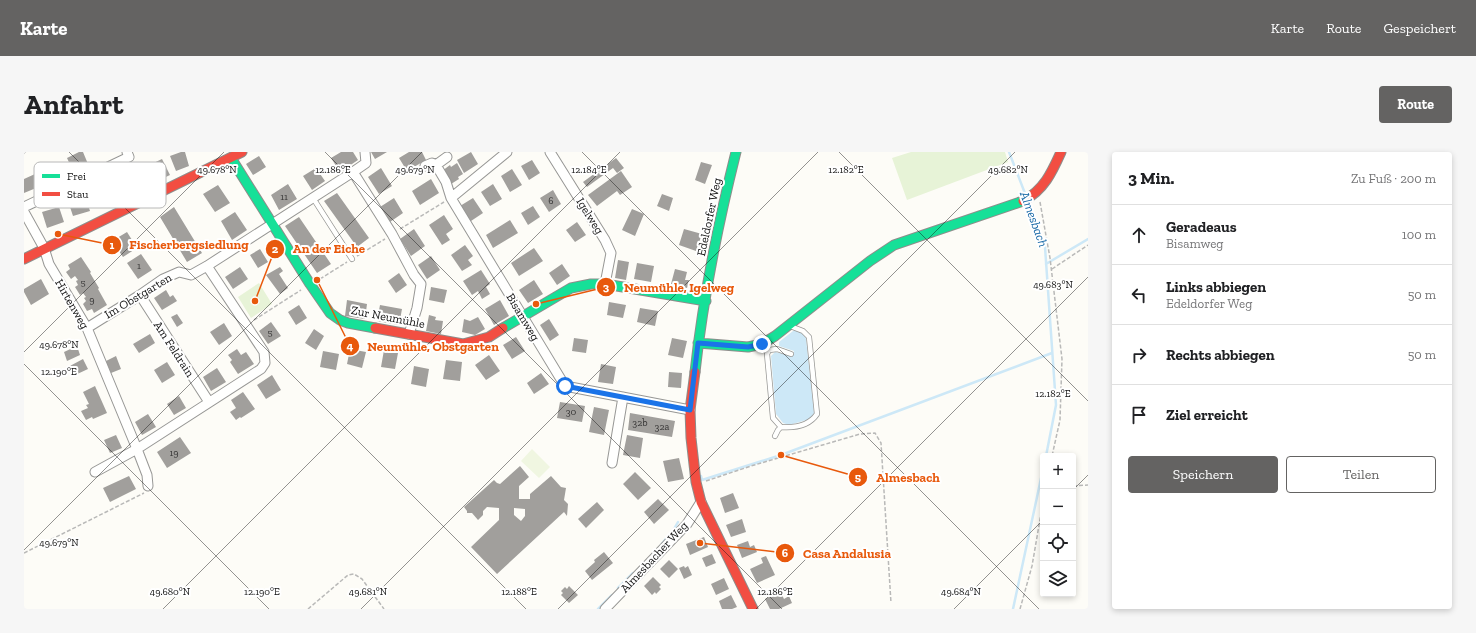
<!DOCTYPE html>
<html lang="de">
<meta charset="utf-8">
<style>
:root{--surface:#fff;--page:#f6f6f6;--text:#202124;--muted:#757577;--line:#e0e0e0;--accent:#646362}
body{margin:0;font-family:"Zilla Slab",serif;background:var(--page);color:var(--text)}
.controls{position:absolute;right:12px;bottom:12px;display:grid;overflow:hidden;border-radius:4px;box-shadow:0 2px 6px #0003}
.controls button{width:36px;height:36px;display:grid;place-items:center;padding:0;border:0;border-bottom:1px solid var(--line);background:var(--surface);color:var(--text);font:20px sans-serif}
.stop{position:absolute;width:12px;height:12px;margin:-9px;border:3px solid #1a73e8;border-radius:50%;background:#fff}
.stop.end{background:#1a73e8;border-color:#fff;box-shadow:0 1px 4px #0008}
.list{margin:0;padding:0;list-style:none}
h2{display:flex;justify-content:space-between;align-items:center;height:52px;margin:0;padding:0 16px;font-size:17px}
h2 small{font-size:13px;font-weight:400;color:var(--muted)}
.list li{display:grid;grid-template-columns:26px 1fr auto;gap:12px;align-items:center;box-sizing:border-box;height:60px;padding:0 16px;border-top:1px solid var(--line)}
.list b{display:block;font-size:15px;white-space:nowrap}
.list p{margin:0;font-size:13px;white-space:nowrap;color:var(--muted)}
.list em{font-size:13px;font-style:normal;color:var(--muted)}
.actions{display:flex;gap:8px;padding:12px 16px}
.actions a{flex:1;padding:9px 0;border:1px solid var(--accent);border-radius:4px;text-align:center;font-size:14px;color:var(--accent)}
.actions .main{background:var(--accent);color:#fff}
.icon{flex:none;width:22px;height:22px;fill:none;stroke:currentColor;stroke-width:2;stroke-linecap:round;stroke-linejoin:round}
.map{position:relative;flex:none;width:1064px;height:457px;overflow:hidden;border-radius:4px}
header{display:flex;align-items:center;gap:24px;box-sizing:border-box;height:56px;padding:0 20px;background:var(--accent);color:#fff}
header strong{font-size:19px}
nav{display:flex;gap:22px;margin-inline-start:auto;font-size:14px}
.intro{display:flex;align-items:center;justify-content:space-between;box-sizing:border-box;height:96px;padding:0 24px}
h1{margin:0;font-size:28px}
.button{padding:10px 18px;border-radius:4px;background:var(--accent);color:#fff;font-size:14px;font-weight:700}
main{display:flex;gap:24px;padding:0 24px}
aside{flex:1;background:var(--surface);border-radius:4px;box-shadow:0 2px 6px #0003}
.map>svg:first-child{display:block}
</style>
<header>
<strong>Karte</strong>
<nav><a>Karte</a><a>Route</a><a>Gespeichert</a></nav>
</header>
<div class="intro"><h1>Anfahrt</h1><a class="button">Route</a></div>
<main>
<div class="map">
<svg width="1064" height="457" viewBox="0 0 1064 457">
<rect width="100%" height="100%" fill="#fdfcf7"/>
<path fill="#e7f3d7" d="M 887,0 L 981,0 L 984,10 L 883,48 L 868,6 Z
M 235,131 L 248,152 L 227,166 L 214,145 Z"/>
<path fill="#f0f6e1" d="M 508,297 L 526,315 L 515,326 L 497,309 Z"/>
<path fill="#cde8f7" d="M 772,178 L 777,180 L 782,186 L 790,261 L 786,267 L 765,273 L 759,271 L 752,262 L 747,204 L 751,200 L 768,204 L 770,199 L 755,194 L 755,190 L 769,179 Z"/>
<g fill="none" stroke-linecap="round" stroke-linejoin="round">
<path stroke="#cde8f7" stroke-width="2.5" d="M 985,0 L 1002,44
M 1005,51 L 1021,95 L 1032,253 L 1022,304
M 1022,112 L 1064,87
M 677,324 L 678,328 L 757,303 L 1028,201
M 650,377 L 654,370
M 637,393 L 644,384
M 594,436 L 609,421
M 574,457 L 588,443
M 989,457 L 1019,317"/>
</g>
<path fill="#a19f9c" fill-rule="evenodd" d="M 55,0 L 59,0 L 64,12 L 49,19 L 43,6 Z
M 157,0 L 161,0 L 165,14 L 152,19 L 146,4 Z
M 317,0 L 329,0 L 334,8 L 316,20 L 307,6 Z
M 347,0 L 363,0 L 351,7 Z
M 385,0 L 398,0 L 402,8 L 383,19 L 375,6 Z
M 447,0 L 454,12 L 440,21 L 433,8 Z
M 235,4 L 242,15 L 229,23 L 222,12 Z
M 592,6 L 600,16 L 593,21 L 589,16 L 563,35 L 559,30 Z
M 138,7 L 146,23 L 127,32 L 119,16 Z
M 508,8 L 516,21 L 505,28 L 497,14 Z
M 677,10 L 688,13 L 681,32 L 671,28 Z
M 433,11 L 439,22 L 434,25 L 435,27 L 427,32 L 418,19 L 426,13 L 427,15 Z
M 292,16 L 301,29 L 288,38 L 279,24 Z
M 357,16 L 368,34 L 355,42 L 344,25 Z
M 488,17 L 498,33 L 486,40 L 477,24 Z
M 597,19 L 608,35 L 596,43 L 593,39 L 573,54 L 564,43 Z
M 11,22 L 17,34 L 0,41 L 0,27 Z
M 407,27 L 415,41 L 396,53 L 388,39 Z
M 264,32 L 273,47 L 255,58 L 247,43 Z
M 469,32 L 478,47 L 466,54 L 457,40 Z
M 194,33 L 206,51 L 191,60 L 179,42 Z
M 529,38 L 537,52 L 525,60 L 516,46 Z
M 313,41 L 345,86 L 333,95 L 300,49 Z
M 638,42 L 649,46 L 645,59 L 633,54 Z
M 61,43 L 66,59 L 49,64 L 44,49 Z
M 370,46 L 379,61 L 366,70 L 356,55 Z
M 449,46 L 459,61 L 447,69 L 436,54 Z
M 509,54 L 516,65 L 504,73 L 497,61 Z
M 35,55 L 40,70 L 23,76 L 18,60 Z
M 150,55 L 178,101 L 163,110 L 136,65 Z
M 608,57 L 620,62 L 611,84 L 598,78 Z
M 211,60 L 223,78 L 208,88 L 197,69 Z
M 420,63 L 429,77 L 422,82 L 426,88 L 418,93 L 405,73 Z
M 275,65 L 307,112 L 293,121 L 261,74 Z
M 486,68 L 494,81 L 469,96 L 462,83 Z
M 553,70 L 562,83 L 551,90 L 542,78 Z
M 390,77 L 401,94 L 387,104 L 376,87 Z
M 660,77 L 678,82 L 672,99 L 655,93 Z
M 103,80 L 113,96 L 99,105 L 88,89 Z
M 441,93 L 449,104 L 444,108 L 448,113 L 438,119 L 427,103 Z
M 510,96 L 519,109 L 495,124 L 487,111 Z
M 236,97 L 244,110 L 234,116 L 226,103 Z
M 117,102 L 128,118 L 114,127 L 103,111 Z
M 407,104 L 416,118 L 403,127 L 394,113 Z
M 57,105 L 67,120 L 66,121 L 75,136 L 74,137 L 83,153 L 70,161 L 68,157 L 63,159 L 59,152 L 62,149 L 60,146 L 62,145 L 59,141 L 56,143 L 51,135 L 54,133 L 52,129 L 54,128 L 51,124 L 47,127 L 42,120 L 46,117 L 44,113 Z
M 594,108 L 605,110 L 602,128 L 591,126 Z
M 613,111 L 630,114 L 627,130 L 610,127 Z
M 538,112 L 546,124 L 533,133 L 525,121 Z
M 216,115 L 224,127 L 209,137 L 201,125 Z
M 256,115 L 259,119 L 255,122 L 264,136 L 256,142 L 242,123 Z
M 651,117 L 663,120 L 661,128 L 665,128 L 663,136 L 647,132 Z
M 457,118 L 466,132 L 462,135 L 466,142 L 458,147 L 454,139 L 448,143 L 439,129 Z
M 375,121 L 383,133 L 372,141 L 364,129 Z
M 17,127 L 25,142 L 7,153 L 0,140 L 0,137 Z
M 510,128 L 519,142 L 504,151 L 495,138 Z
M 407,135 L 423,138 L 420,151 L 405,148 Z
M 142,138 L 146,145 L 149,143 L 153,149 L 138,158 L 130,146 Z
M 323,148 L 343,152 L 341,167 L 321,164 Z
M 476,148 L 485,164 L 470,173 L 461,157 Z
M 585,150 L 602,153 L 599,166 L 583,163 Z
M 275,153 L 283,166 L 272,173 L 264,160 Z
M 356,153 L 378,157 L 375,173 L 353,169 Z
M 616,156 L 634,159 L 631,174 L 613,170 Z
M 153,162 L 159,171 L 153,175 L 147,165 Z
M 405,163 L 412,165 L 411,168 L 419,169 L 417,182 L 402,179 Z
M 454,165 L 461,177 L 451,183 L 438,180 L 440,167 L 446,169 Z
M 525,167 L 535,183 L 526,189 L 516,173 Z
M 247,170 L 257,184 L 244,192 L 235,179 Z
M 200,171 L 208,184 L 195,193 L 186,180 Z
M 290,177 L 300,184 L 292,198 L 281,191 Z
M 126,182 L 131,191 L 115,201 L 109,192 Z
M 492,185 L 501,199 L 488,207 L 479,193 Z
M 550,186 L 564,188 L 562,201 L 548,199 Z
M 648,186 L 663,189 L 659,206 L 644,203 Z
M 53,194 L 56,203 L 43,209 L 40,200 Z
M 213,197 L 217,203 L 222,200 L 230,212 L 214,222 L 206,210 L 208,208 L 204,203 Z
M 326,197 L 342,200 L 338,216 L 323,212 Z
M 360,198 L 374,201 L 371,217 L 357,215 Z
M 299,199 L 315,202 L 312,218 L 296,215 Z
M 465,203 L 476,219 L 462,228 L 451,213 Z
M 92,204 L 97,217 L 87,221 L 82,209 Z
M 59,207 L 64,217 L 49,224 L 44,215 Z
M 422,208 L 438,210 L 436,229 L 419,227 Z
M 143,210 L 151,223 L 138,231 L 130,218 Z
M 577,212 L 592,215 L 589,232 L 574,230 Z
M 390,214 L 405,217 L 402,235 L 387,232 Z
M 193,216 L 202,230 L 187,239 L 179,225 Z
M 645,220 L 658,221 L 657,236 L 644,235 Z
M 517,221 L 525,232 L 510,242 L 503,231 Z
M 248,223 L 257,238 L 242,247 L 233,233 Z
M 71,234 L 83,261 L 69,267 L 68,265 L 62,268 L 57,259 L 64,256 L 62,253 L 65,252 L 59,240 Z
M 219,240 L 231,257 L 217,266 L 216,265 L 212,268 L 206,260 L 212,256 L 207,248 Z
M 155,244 L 162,256 L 150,263 L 143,252 Z
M 536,250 L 561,254 L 558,270 L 533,266 Z
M 570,255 L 585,258 L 580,283 L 565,280 Z
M 606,261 L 651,269 L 648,285 L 604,278 Z
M 124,262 L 132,275 L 118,283 L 111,270 Z
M 92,283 L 98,296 L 86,301 L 80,288 Z
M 603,283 L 619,286 L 616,306 L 599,303 Z
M 156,285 L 167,301 L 143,316 L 133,300 Z
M 655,306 L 660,327 L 644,330 L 639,309 Z
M 496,314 L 505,325 L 495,334 L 495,347 L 506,347 L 506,342 L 527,324 L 537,335 L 542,336 L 540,348 L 544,352 L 543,364 L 540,360 L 473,422 L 447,395 L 475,368 L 475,356 L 463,355 L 459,359 L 459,363 L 454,368 L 448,361 L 443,361 L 443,359 L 440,355 L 470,328 L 473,331 L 476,332 ZM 490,356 L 501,357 L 501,364 L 497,369 L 490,363 Z
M 611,320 L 627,336 L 614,348 L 599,332 Z
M 105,324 L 112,337 L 86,350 L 79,336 Z
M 709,341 L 715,356 L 701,361 L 696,346 Z
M 634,347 L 645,358 L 630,372 L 620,360 Z
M 573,350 L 580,358 L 562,376 L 554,367 Z
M 718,367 L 722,380 L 707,385 L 702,373 Z
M 680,385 L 684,395 L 666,403 L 662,392 Z
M 724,389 L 726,395 L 730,393 L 733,400 L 718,406 L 713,393 Z
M 580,400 L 589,411 L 568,428 L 561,419 L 571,410 L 570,408 Z
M 688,402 L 692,411 L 682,415 L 678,406 Z
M 742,404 L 751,423 L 733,431 L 726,417 L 739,411 L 737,406 Z
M 645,408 L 654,417 L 645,426 L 636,417 Z
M 660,414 L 661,416 L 664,414 L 668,423 L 660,427 L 655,416 Z
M 629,425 L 637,433 L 635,435 L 637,437 L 632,442 L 631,440 L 628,443 L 620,434 Z
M 700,426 L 705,437 L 692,443 L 687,432 Z
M 545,434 L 554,443 L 545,451 L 537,443 L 539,441 L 537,439 L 541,435 L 543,437 Z
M 756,439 L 760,447 L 765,444 L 768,451 L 755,457 L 746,457 L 741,447 Z
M 707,443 L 713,455 L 708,457 L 698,457 L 695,449 Z"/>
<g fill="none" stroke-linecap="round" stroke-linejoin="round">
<g stroke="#979795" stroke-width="6">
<path id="lane" d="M 289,46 L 328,107
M 739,193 L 745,198 L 743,202 L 749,266 L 757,275 C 771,276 785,274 793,262 L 785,185 L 779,179 L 766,174
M 745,198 L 753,197 L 767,202
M 751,284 L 754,278 L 757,275"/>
</g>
<g stroke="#979795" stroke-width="11">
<path id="street" d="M 526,0 L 581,88 L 587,101 L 581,132
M 423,5 L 412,13 L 422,30 L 427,46 L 541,234 L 666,258
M 401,14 L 408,11 L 412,13
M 329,20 L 342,11 L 341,0
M 427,46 L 483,0
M 0,55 L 105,5 L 103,0
M 0,60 L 20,96 L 25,112 L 63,176 L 113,297 L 123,323 L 124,334
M 116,143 L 185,250
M 63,176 L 116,143 L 139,127 L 155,120 L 167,123 L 183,114 L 329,20 L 368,82 L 390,123 L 397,132 L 393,156 L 385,182
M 588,311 L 599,245
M 71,320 L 113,297 L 237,217 L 241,211 L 240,200 L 183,114
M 581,457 L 663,372 L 677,350"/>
</g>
<g stroke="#8e8d8b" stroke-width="11">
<path id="fast" d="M 207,6 L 286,132 L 306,161 L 316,168 L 324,171 L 351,176
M 479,176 L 547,136 L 567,132 L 581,132 L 682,149
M 674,191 L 724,195 L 738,192 L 751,184 L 846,109 L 870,93 L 999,49
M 671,220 C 679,146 694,72 712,0"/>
</g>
<g stroke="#8e8d8b" stroke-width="11">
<path id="jam" d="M 999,49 C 1020,38 1028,20 1037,0
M 0,107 L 218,0
M 351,176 L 439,192 L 465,185 L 479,176
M 671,220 L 666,258 L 667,286 L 672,330 L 677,350 L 729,457"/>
</g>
<path stroke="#b9b9b8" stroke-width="1.5" stroke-dasharray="4 2" stroke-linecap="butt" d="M 1016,50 L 1026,106 L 1038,207 L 1036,268 L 1028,304
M 376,77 L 420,50
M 333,104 L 361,87
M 1028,117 L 1064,93
M 296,127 L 323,110
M 230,168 L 277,138
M 682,329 L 727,314 L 836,282 L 851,281 L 857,291 L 867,451
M 1049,334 L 1064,333
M 0,401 L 120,341
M 284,457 L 324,423 L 330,422 L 338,427 L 360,457
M 996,457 L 1008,414 L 1019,350"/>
<use href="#lane" stroke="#fffffe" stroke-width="4.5"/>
<use href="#street" stroke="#fffffe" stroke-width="9"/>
<use href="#fast" stroke="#16e098" stroke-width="9"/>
<use href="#jam" stroke="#f24e42" stroke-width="9"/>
</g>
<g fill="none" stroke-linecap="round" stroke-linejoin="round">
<path stroke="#1a73e8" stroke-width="5" d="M 541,234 L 666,258 L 674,191 L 724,195 L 738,192"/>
</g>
<path fill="none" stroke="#111" stroke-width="1" stroke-opacity="0.45" d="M 45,0 L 502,457M 301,0 L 758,457M 558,0 L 1015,457M 815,0 L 1064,249M 0,2 L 2,0M 0,200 L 200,0M 0,212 L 245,457M 1049,338 L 1064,323M 0,398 L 398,0M 139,457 L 596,0M 337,457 L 794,0M 534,457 L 991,0M 732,457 L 1064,125M 930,457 L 1019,368"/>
<g text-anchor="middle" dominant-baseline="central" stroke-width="4" stroke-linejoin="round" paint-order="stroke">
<g font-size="10" fill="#353434">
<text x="260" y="45">11</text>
<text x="527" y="49">6</text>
<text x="115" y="114">1</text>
<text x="59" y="131">5</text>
<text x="68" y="148">9</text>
<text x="246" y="181">5</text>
<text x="547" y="260">30</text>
<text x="616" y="271">32b</text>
<text x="638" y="275">32a</text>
<text x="150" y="301">19</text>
</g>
<g font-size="12" fill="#111" stroke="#fff">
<text transform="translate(566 64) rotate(58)">Igelweg</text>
<text transform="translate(685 65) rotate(-78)">Edeldorfer Weg</text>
<text transform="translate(114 144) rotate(-31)">Im Obstgarten</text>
<text transform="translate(48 152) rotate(60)">Hirtenweg</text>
<text transform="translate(364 165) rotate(11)">Zur Neumühle</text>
<text transform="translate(499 165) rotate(59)">Bisamweg</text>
<text transform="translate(150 197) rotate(57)">Am Feldrain</text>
<text transform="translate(630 405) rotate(-47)">Almesbacher Weg</text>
</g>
<g font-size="13" font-style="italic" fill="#1768a6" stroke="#fff">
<text transform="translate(1010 67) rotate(70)">Almesbach</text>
</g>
</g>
<rect x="10" y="10" width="132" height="46" rx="6" fill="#fff" stroke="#b8b8b8" stroke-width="1"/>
<rect x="18" y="22" width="18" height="4" fill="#16e098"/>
<rect x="18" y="40" width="18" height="4" fill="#f24e42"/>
<g font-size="11" fill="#111">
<text x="43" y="28">Frei</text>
<text x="43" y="46">Stau</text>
</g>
<g font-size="10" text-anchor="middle" fill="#111" stroke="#fff" stroke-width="4" stroke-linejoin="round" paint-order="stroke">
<text x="193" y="21">49.678°N</text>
<text x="309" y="21">12.186°E</text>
<text x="391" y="21">49.679°N</text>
<text x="565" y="21">12.184°E</text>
<text x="822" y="21">12.182°E</text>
<text x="984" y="21">49.682°N</text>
<text x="1029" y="136">49.683°N</text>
<text x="35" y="196">49.678°N</text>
<text x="35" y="223">12.190°E</text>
<text x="1029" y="245">12.182°E</text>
<text x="35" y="394">49.679°N</text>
<text x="146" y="443">49.680°N</text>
<text x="238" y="443">12.190°E</text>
<text x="344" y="443">49.681°N</text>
<text x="495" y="443">12.188°E</text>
<text x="751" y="443">12.186°E</text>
<text x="937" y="443">49.684°N</text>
</g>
<path fill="none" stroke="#e8590c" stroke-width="1.5" d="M34 82L88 93M231 149L251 97M512 152L582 135M293 128L326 194M757 303L834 325M676 391L761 401"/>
<g fill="#e8590c" stroke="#fff" stroke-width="1.5">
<circle cx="34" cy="82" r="4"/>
<circle cx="231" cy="149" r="4"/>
<circle cx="512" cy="152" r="4"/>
<circle cx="293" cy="128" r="4"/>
<circle cx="757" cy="303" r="4"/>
<circle cx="676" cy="391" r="4"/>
<circle cx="88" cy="93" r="10"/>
<circle cx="251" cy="97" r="10"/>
<circle cx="582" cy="135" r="10"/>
<circle cx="326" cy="194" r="10"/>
<circle cx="834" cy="325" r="10"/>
<circle cx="761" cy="401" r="10"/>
</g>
<g font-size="12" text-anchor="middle" font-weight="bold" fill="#fff">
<text x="88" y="97">1</text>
<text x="251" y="101">2</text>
<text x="582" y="139">3</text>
<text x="326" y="198">4</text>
<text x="834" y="329">5</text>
<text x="761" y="405">6</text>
</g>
<g font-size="13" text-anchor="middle" font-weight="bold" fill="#e8590c" stroke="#fff" stroke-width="4" stroke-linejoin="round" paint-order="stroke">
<text x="165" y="97">Fischerbergsiedlung</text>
<text x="305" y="101">An der Eiche</text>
<text x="655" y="140">Neumühle, Igelweg</text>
<text x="409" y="199">Neumühle, Obstgarten</text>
<text x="884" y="330">Almesbach</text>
<text x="823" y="406">Casa Andalusia</text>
</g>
</svg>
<div class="controls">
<button>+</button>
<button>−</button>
<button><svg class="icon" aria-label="locate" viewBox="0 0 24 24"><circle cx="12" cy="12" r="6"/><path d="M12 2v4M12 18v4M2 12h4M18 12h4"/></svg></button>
<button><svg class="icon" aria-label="layers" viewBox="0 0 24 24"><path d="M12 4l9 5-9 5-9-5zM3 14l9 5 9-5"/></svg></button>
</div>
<div class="stop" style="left:541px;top:234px"></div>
<div class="stop end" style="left:738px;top:192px"></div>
</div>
<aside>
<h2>3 Min.<small>Zu Fuß · 200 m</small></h2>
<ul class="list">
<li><svg class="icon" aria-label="ahead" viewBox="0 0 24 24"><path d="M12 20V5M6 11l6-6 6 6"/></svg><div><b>Geradeaus</b><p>Bisamweg</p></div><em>100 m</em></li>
<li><svg class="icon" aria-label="left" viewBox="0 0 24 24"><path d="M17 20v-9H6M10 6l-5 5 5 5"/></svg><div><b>Links abbiegen</b><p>Edeldorfer Weg</p></div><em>50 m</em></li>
<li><svg class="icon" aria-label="right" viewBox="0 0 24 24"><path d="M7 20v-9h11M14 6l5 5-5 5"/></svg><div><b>Rechts abbiegen</b></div><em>50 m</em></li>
<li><svg class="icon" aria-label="arrive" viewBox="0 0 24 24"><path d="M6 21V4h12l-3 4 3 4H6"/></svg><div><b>Ziel erreicht</b></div></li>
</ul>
<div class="actions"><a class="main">Speichern</a><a>Teilen</a></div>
</aside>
</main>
